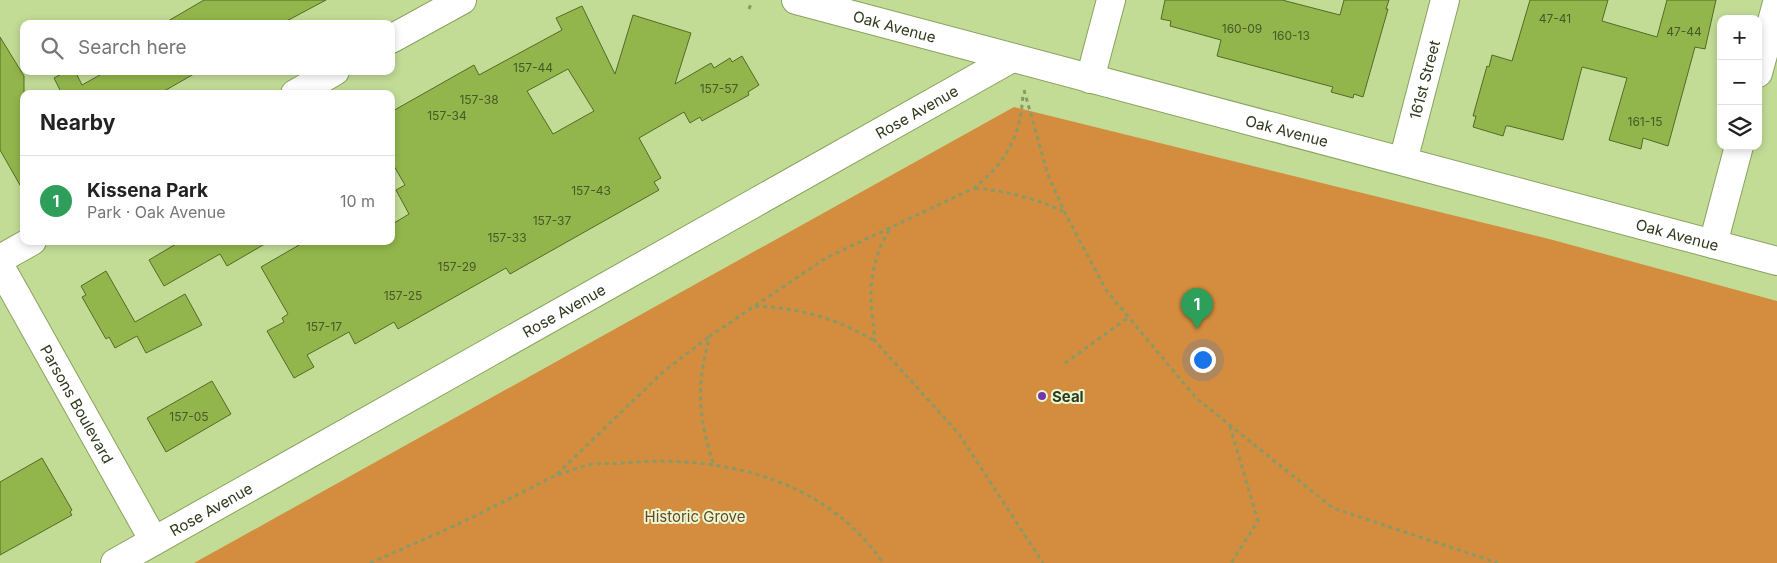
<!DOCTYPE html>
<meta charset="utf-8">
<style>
:root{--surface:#fff;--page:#f2f2f2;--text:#222;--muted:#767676;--line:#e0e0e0;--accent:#d93025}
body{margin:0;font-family:Inter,sans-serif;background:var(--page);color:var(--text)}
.controls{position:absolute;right:15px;top:15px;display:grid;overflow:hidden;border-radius:10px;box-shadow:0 2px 8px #0003}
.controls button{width:45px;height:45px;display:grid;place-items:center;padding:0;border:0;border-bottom:1px solid var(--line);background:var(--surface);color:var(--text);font:25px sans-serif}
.you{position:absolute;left:1202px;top:359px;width:18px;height:18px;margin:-12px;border:4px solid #fff;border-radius:50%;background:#1a73e8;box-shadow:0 0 0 8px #1a73e833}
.badge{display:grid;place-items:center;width:32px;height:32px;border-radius:50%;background:var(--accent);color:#fff;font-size:16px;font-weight:700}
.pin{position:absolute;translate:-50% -41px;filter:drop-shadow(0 1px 2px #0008)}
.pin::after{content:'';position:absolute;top:26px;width:18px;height:15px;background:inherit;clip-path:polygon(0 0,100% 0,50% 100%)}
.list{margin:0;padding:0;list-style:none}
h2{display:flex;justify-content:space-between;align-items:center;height:65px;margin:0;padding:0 20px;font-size:21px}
h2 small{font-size:16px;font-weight:400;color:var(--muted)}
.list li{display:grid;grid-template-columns:32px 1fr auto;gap:15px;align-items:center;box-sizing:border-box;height:90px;padding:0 20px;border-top:1px solid var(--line)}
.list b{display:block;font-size:19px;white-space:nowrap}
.list p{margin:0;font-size:16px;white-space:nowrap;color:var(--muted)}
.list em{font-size:16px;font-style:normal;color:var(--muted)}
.icon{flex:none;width:28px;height:28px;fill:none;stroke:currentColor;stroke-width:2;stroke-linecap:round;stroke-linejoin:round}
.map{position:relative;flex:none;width:1777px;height:563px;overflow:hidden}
.search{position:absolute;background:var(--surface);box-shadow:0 2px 8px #0003;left:20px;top:20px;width:375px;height:55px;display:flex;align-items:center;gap:12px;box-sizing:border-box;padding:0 18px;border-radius:10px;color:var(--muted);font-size:19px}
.panel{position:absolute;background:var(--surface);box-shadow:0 2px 8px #0003;left:20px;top:90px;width:375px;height:155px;border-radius:10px}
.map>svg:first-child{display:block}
</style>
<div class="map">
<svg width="1777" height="563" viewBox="0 0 1777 563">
<rect width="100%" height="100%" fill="#c2dc96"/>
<path fill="#d48c3e" d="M 1014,107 L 1553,240 L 1777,301 L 1777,563 L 194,563 Z"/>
<path fill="#92b64b" stroke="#546a26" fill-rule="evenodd" d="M 204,0 L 326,0 L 281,24 L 163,24 Z
M 1165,0 L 1282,0 L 1340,15 L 1344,0 L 1389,0 L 1386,9 L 1388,9 L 1363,97 L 1354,94 L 1353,98 L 1331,92 L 1333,87 L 1217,56 L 1221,40 L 1170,26 L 1171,21 L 1161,19 Z
M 1530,0 L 1608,0 L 1602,21 L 1657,37 L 1667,0 L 1716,0 L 1705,49 L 1695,47 L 1668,146 L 1643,138 L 1641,149 L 1609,140 L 1627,78 L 1582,67 L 1563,140 L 1509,126 L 1506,126 L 1503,136 L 1473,127 L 1476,116 L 1473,116 L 1487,66 L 1489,67 L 1492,55 L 1512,61 Z
M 582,6 L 615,74 L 633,15 L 691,33 L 675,84 L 711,63 L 714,68 L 730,58 L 732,62 L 742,56 L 759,85 L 748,92 L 749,95 L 702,121 L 700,117 L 690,123 L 684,112 L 639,138 L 661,178 L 654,182 L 659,190 L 510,274 L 506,268 L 398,329 L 394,322 L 355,344 L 349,332 L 307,355 L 314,367 L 294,378 L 267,331 L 284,322 L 282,318 L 288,314 L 261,267 L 306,241 L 391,241 L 391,225 L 409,214 L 396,190 L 405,185 L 391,161 L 391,112 L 474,65 L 479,75 L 562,30 L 556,18 ZM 568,69 L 594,111 L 553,134 L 527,91 Z
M 0,37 L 24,76 L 24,192 L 0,150 Z
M 67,71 L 75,71 L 82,85 L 107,71 L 199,71 L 159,94 L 62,94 L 54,78 Z
M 181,241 L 270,241 L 227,266 L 220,254 L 164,286 L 149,260 Z
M 106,271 L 135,322 L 185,294 L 202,325 L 146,353 L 137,336 L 115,348 L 109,337 L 106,339 L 82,297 L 86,295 L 81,286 Z
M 212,381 L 231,414 L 166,452 L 147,418 Z
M 42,458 L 72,510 L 70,512 L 72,515 L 0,555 L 0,482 Z"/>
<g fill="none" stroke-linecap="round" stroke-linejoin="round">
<g stroke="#89a25e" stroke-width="30">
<g id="minor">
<path id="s1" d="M 796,0 L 1777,261"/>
<path d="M 391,39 L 462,0"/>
<path d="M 1758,73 L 1777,3"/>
<path d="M 1090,79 L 1111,0"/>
<path d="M 295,94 L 335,71"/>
<path id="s2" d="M 1403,161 L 1445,0"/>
<path d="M 1713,244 L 1739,146"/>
<path d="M 0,259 L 32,241"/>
<path id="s3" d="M 0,266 L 154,541"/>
<path id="s4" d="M 115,563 L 1012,58"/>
</g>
</g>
<path stroke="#889b66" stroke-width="3" stroke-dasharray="4 4" stroke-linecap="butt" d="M 749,9 L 751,4
M 1024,90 L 1048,175 L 1064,211 L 1106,290 L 1196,398 L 1333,508 L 1498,563
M 975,188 C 1006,191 1034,198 1063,211
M 889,230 L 880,247 L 874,267 L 871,286 L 871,304 L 875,341 L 959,434 L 1043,563
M 755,306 C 800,308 836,318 875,341
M 1065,363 L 1129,317
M 1230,426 L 1258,521 L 1231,563
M 713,463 C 698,416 696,383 710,336 L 826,258 L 974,188 C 1007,162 1021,135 1023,93
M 557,474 L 663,372 L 710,336
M 370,563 C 406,547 442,532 477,515 C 495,506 513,497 531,488 C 540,483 549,478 558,475 C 570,471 583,465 595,464 C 605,463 615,464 625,463 C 721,454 826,479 883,563"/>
<use href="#minor" stroke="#fff" stroke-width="28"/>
</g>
<circle fill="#7537ac" stroke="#eaf8d4" stroke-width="2" cx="1042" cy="396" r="5"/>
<g text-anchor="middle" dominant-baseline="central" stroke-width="4" stroke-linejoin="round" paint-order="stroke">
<g font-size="12" fill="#485828">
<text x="1555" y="18">47-41</text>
<text x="1242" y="28">160-09</text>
<text x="1684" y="31">47-44</text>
<text x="1291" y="35">160-13</text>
<text x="533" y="67">157-44</text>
<text x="719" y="88">157-57</text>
<text x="479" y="99">157-38</text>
<text x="447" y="115">157-34</text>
<text x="1645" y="121">161-15</text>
<text x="591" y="190">157-43</text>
<text x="552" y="220">157-37</text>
<text x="507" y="237">157-33</text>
<text x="457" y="266">157-29</text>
<text x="403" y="295">157-25</text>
<text x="324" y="326">157-17</text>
<text x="189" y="416">157-05</text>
</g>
<g font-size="15" fill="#2f391d" stroke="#eaf8d4">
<text stroke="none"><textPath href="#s1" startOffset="102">Oak Avenue</textPath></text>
<text stroke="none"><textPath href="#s2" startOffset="84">161st Street</textPath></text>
<text stroke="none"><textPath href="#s4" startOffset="920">Rose Avenue</textPath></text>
<text stroke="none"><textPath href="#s1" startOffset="508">Oak Avenue</textPath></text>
<text stroke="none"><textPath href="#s1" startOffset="912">Oak Avenue</textPath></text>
<text stroke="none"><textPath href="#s4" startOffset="515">Rose Avenue</textPath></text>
<text stroke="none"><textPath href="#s3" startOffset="158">Parsons Boulevard</textPath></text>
<text stroke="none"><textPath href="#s4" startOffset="110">Rose Avenue</textPath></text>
</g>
<g font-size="15" font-weight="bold" fill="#2f391d" stroke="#eaf8d4" text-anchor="start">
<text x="1052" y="396">Seal</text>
</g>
<g font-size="15" fill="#684623" stroke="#eaf8d4">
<text x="695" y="516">Historic Grove</text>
</g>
</g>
</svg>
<div class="controls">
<button>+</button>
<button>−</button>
<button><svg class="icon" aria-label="layers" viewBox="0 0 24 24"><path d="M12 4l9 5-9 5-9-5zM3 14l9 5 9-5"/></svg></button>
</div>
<div class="you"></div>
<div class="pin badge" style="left:1197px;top:329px;background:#2e9e5b">1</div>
<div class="search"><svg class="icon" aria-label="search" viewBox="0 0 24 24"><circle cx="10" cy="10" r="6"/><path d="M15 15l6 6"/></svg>Search here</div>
<section class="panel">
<h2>Nearby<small></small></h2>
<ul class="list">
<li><span class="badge" style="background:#2e9e5b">1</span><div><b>Kissena Park</b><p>Park · Oak Avenue</p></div><em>10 m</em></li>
</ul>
</section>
</div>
